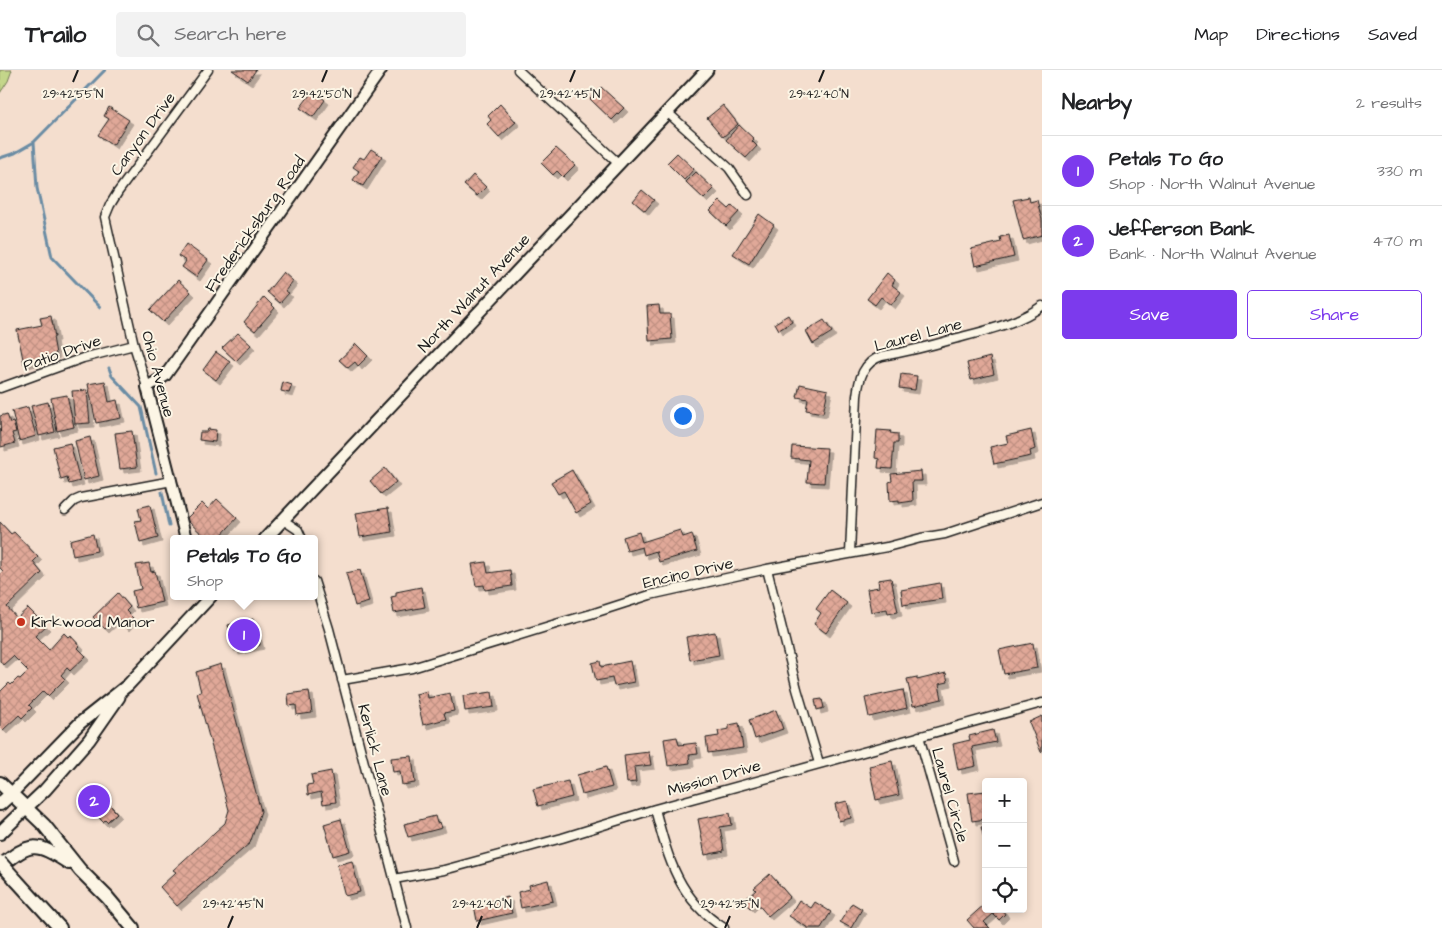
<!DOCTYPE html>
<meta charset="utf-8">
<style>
:root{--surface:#fff;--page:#f2f2f2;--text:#202124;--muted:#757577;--line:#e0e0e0;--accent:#7c3aed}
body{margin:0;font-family:"Architects Daughter",sans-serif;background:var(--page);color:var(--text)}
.controls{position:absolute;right:15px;bottom:15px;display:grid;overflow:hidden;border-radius:5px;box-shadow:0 2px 8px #0003}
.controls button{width:45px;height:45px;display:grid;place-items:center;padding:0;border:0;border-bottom:1px solid var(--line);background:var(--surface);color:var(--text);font:25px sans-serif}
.you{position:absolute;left:682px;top:345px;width:18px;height:18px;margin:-12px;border:4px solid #fff;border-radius:50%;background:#1a73e8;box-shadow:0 0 0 8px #1a73e833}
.badge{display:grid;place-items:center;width:32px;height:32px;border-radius:50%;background:var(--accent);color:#fff;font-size:16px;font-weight:700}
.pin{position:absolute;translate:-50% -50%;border:2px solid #fff;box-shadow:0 1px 5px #0006}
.popup{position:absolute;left:170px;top:465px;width:148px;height:65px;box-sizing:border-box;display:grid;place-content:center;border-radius:5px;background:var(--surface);filter:drop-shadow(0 1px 4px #0005);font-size:16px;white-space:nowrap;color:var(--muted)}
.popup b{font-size:19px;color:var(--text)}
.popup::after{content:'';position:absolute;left:50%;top:100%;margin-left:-10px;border:10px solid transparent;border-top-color:var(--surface)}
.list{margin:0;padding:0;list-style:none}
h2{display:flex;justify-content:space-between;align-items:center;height:65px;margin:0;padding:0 20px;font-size:21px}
h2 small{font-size:16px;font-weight:400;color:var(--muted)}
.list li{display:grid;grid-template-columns:32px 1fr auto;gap:15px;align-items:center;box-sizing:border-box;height:70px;padding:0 20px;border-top:1px solid var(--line)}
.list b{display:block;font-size:19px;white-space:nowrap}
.list p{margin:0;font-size:16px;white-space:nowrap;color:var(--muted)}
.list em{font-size:16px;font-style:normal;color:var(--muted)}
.actions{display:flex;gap:10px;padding:15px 20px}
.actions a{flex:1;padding:11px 0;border:1px solid var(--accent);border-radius:5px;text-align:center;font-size:18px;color:var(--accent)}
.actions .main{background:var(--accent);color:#fff}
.icon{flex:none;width:28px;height:28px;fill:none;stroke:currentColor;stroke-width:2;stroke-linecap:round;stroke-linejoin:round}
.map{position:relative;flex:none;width:1042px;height:858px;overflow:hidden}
header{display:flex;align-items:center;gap:30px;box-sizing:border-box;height:70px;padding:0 25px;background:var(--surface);border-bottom:1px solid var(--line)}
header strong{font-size:24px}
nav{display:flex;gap:28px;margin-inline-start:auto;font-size:18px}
.search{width:350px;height:45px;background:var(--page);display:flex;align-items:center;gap:12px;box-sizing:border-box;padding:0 18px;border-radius:5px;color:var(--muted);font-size:19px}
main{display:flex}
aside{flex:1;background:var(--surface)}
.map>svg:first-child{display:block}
</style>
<header>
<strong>Trailo</strong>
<div class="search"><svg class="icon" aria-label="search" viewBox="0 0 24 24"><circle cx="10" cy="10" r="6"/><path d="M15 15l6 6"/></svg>Search here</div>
<nav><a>Map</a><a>Directions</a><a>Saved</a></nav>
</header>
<main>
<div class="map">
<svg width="1042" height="858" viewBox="0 0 1042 858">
<defs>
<pattern id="building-cross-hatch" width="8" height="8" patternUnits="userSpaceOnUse" patternTransform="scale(1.25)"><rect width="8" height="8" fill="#e0a898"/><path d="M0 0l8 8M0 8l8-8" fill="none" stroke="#c09082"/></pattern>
<filter id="shadow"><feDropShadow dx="4" dy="4" stdDeviation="0" flood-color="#0004"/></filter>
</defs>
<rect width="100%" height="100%" fill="#f4dece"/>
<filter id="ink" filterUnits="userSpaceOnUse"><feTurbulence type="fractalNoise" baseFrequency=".02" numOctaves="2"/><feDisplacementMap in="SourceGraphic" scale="10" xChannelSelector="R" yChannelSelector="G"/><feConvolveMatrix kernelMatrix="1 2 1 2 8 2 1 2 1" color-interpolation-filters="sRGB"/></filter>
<g filter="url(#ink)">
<path fill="#c4d68a" stroke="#707953" d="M 0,0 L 12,0 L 8,11 L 0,23 Z"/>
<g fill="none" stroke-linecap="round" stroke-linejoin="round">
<path stroke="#6b8ca4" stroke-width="3" d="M 34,72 L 37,118 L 52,187 L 100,237
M 0,88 L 15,83 L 34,72 L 105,0
M 109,298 L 112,306 L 141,337 L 156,403
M 162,422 L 169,456"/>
</g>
<path fill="url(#building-cross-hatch)" stroke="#1c1c1c" filter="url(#shadow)" d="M 232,0 L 256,0 L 248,11 Z
M 601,17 L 624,38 L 612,50 L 590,29 Z
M 313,21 L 325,30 L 313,47 L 300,38 Z
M 500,34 L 516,52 L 499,67 L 487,54 L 491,50 L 488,46 Z
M 723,35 L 738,54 L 723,67 L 707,48 Z
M 109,37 L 129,50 L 113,75 L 98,65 L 109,49 L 104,46 Z
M 739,55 L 754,69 L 752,71 L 757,76 L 746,88 L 726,70 Z
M 556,78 L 575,95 L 563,107 L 557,101 L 553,105 L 541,93 Z
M 371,79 L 382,86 L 363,116 L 353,110 L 359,101 L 353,97 L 360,87 L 364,89 Z
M 677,83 L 694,99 L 684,110 L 667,93 Z
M 696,102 L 714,119 L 704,129 L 686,112 Z
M 473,105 L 486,117 L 477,126 L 464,115 Z
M 642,120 L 654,130 L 645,141 L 633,131 Z
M 1029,127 L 1030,132 L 1037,130 L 1042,150 L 1042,165 L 1023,170 L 1013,130 Z
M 720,131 L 729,139 L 732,136 L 739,142 L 726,156 L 710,141 Z
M 759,144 L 774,155 L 749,194 L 733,184 Z
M 1009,165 L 1014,187 L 975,196 L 971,179 L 1001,172 L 1000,167 Z
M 186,174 L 208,190 L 196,207 L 182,197 L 186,191 L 178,186 Z
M 283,202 L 293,211 L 285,221 L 289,223 L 280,233 L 267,222 Z
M 887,203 L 895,210 L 892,215 L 901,222 L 891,235 L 881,227 L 875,235 L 867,229 Z
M 178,210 L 191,222 L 163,252 L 150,240 Z
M 264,227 L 275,238 L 255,261 L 244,252 Z
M 659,235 L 660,244 L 670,244 L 672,269 L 649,271 L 647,236 Z
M 788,245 L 792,252 L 779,260 L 775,253 Z
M 51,246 L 55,267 L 53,267 L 56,284 L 40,288 L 41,290 L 24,294 L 17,260 L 42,255 L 40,248 Z
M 824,250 L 832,262 L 813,274 L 806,261 Z
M 238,263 L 251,275 L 236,291 L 222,278 Z
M 356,274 L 368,286 L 358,296 L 355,292 L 348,298 L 339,290 Z
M 216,282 L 230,292 L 216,310 L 203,300 Z
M 990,287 L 994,304 L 971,310 L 967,293 Z
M 901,304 L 917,306 L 915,320 L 899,318 Z
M 105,311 L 109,332 L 117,330 L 121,348 L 96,353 L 88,314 Z
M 283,312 L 292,315 L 289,323 L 281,321 Z
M 800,314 L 828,320 L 823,343 L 806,340 L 808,329 L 797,327 Z
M 87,320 L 90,353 L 75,354 L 72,321 Z
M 67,325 L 74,357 L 57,361 L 51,328 Z
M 48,332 L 55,362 L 39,366 L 31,336 Z
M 28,337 L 36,366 L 19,371 L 12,341 Z
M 7,344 L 10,353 L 13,352 L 16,362 L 12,363 L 15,373 L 1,377 L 0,346 Z
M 208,359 L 216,360 L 215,372 L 199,370 L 200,362 L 207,362 Z
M 877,360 L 891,361 L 890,363 L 898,364 L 898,373 L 894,373 L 892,399 L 878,398 L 879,389 L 875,388 Z
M 1031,360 L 1035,379 L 1030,381 L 1031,386 L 994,394 L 990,377 L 1008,373 L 1006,366 Z
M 132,361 L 137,397 L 120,399 L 115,363 Z
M 90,367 L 99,406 L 84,410 L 75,371 Z
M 70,373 L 80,411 L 69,414 L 67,408 L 61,410 L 53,377 Z
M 792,376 L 827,378 L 824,413 L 807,412 L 809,390 L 791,388 Z
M 385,398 L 396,412 L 381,424 L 370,411 Z
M 572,400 L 591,434 L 576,443 L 564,421 L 558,424 L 551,412 Z
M 921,401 L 922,411 L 912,411 L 913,431 L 899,433 L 899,430 L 890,431 L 889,412 L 892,411 L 891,404 Z
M 217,429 L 237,448 L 218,469 L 207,469 L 186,449 L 202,433 L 208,439 Z
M 150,435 L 158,468 L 140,473 L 135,451 L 141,450 L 138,438 Z
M 388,438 L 392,462 L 360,467 L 356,443 Z
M 0,452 L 11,464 L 14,462 L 38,487 L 33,492 L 42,503 L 7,537 L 17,548 L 28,538 L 46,556 L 35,566 L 49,580 L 64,563 L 68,567 L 70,565 L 80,576 L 78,578 L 86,586 L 70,601 L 67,598 L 61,605 L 65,609 L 48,626 L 43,621 L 29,635 L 32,638 L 22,648 L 19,645 L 3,660 L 0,657 L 0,622 L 9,613 L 11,615 L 18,608 L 20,609 L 28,601 L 13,586 L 3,595 L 0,591 L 0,504 L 3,501 L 0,498 Z
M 680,460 L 683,467 L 692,464 L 697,481 L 659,492 L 656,481 L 644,485 L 642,477 L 627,481 L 623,467 L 639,462 L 642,472 Z
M 93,464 L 97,481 L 73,486 L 70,470 Z
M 486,492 L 488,503 L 510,500 L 512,516 L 485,520 L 484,515 L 476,516 L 472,494 Z
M 149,493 L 151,502 L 155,501 L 162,532 L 136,538 L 132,521 L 141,519 L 136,495 Z
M 360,500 L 369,532 L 355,536 L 346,503 Z
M 891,508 L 898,542 L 888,544 L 887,539 L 871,542 L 867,519 L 879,517 L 878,510 Z
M 940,513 L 942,529 L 903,535 L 901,520 Z
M 421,517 L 425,537 L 394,543 L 391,527 L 396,526 L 396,522 Z
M 830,520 L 847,533 L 826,563 L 814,554 L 821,543 L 816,539 Z
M 118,523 L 130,537 L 126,541 L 133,548 L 125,557 L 117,548 L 105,559 L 93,547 Z
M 253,549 L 260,575 L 235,581 L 228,555 Z
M 715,562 L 719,585 L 690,590 L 686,567 Z
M 1033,573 L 1037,598 L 1004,604 L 999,580 Z
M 600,591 L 601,597 L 630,591 L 634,612 L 614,616 L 612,608 L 596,611 L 592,593 Z
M 221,594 L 261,741 L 250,773 L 177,836 L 160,817 L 176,802 L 173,800 L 225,753 L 229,740 L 197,623 L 201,622 L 196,602 Z
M 946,603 L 948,612 L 939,614 L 942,629 L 913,636 L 907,609 L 917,607 L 917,610 Z
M 903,620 L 907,638 L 869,647 L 865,628 Z
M 309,621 L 312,643 L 297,645 L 296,635 L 289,636 L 288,624 Z
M 427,621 L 428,628 L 450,623 L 454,641 L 444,643 L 446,649 L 423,655 L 416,624 Z
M 492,622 L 494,637 L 465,641 L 463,626 Z
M 822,629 L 824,638 L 817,640 L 815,630 Z
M 776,640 L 783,659 L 755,669 L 749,650 Z
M 1042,646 L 1042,681 L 1041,682 L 1029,652 Z
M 739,653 L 743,678 L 708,683 L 706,668 L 719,666 L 718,661 L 729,659 L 729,655 Z
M 993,660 L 996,672 L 972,677 L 976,696 L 958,700 L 953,674 L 970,670 L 969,666 Z
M 677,667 L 679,675 L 696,673 L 698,684 L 689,685 L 690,693 L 668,696 L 664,669 Z
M 649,682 L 651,695 L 634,697 L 636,712 L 627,713 L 624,685 Z
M 412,686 L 415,713 L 402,715 L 400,701 L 393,702 L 391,688 Z
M 892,691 L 899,725 L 876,730 L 869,696 Z
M 606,697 L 612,717 L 582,725 L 577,705 Z
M 331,701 L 336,732 L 323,734 L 321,722 L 308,725 L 307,715 L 313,714 L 311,705 Z
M 568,711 L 572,727 L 538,736 L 533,719 Z
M 90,718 L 108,737 L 110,735 L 117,743 L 107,752 L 105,750 L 103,752 L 80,727 Z
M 90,718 L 108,737 L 98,746 L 80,727 Z
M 986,721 L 986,749 L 972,751 L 968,723 Z
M 847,731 L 851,748 L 839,751 L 835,734 Z
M 110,735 L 117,743 L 107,752 L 105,750 L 103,752 L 98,747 Z
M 730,743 L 732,755 L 720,757 L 724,781 L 705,785 L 698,749 Z
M 435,746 L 437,753 L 440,752 L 442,758 L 408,767 L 404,754 Z
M 341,749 L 350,781 L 333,786 L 324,754 Z
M 986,756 L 986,776 L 981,757 Z
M 352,791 L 360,822 L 345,826 L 337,795 Z
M 770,804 L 790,827 L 768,846 L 756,832 L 750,838 L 743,831 L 756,820 L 754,818 Z
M 548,810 L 553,831 L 521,838 L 518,822 L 530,819 L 529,815 Z
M 508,827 L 512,843 L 477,851 L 474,835 Z
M 799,830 L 811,838 L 815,832 L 831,842 L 821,858 L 808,858 L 789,846 Z
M 852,833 L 862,839 L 851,858 L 840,852 Z
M 986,833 L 986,839 L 1002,839 L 1005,844 L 999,850 L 993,844 L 984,852 L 990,858 L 974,858 L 967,850 Z"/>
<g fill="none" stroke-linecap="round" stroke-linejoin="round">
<g stroke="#1c1c1c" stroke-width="11">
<path id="minor" d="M 518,0 L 619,94
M 667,42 L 729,98 L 748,125
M 147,317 L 134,275 L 105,147 L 110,135 L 118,122 L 208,0
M 0,318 L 83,288 L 134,275
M 65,440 L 74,431 L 81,428 L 172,411
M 283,450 L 298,460 L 302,469
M 850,483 L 857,326 C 859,309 863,292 882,286 C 906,282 930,276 954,269 C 984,261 1017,254 1042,236
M 767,499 L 797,619 L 819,693
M 314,511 L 329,559 L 407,858
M 342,610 L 412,598 L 559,553 L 591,544 L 650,525 L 767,499 L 887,477 L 921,468 L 945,464 L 1042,432
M 919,666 L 954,791
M 655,739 C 668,788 678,829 724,858
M 394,809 L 444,800 L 562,768 L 655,739 L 1042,633"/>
</g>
<g stroke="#1c1c1c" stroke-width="14">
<path id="tertiary" d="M 186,469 L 147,317 L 165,306 L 381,0"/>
</g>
<g stroke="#1c1c1c" stroke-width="15">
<path id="secondary" d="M 265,469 L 707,0
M 11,724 L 80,653 L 128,615 L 211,526
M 25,739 L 45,720 L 89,670 L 119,627"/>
</g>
<g stroke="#1c1c1c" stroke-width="16">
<path id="primary" d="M 0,713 L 44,755 L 80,800 L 107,827 L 133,858
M 0,734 L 11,724
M 0,763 L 25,739
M 0,797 C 31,771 36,772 69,793
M 16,810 L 60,858"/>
</g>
<use href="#minor" stroke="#fcf5e5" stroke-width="8"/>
<use href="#tertiary" stroke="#fcf5e5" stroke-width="10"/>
<use href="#secondary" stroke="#fcf5e5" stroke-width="11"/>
<use href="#primary" stroke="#fcf5e5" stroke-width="12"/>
<g stroke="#1c1c1c" stroke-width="16" stroke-linecap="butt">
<path id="primary-bridge" d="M 0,792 L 16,810"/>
</g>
<use href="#primary-bridge" stroke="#fcf5e5" stroke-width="12"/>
</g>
</g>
<path fill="none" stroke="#1c1c1c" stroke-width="2" d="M 73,12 L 78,0M 322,12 L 327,0M 570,12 L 575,0M 819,12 L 824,0M 228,858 L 233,846M 477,858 L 482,846M 725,858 L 730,846"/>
<circle fill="#c8321e" stroke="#fcf5e5" stroke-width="2" cx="21" cy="552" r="5"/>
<g text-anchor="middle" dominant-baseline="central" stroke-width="4" stroke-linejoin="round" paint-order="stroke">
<g font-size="16" fill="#1c1c1c" stroke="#fcf5e5">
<text transform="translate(143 64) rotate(-54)">Canyon Drive</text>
<text transform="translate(255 154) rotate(-55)">Fredericksburg Road</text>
<text transform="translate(474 223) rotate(-47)">North Walnut Avenue</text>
<text transform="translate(918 265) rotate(-15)">Laurel Lane</text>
<text transform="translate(62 283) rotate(-19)">Patio Drive</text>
<text transform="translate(158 304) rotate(75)">Ohio Avenue</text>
<text transform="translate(688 503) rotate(-13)">Encino Drive</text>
<text transform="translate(375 680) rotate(75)">Kerlick Lane</text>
<text transform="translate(714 708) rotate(-16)">Mission Drive</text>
<text transform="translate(950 725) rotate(74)">Laurel Circle</text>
</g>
<g font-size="16" fill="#1c1c1c" stroke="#fcf5e5" text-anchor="start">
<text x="31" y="552">Kirkwood Manor</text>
</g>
</g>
<g font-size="12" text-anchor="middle" fill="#1c1c1c" stroke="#fcf5e5" stroke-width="4" stroke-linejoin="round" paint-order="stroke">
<text x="73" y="28">29°42'55"N</text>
<text x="322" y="28">29°42'50"N</text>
<text x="570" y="28">29°42'45"N</text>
<text x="819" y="28">29°42'40"N</text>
<text x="233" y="838">29°42'45"N</text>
<text x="482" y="838">29°42'40"N</text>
<text x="730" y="838">29°42'35"N</text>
</g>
</svg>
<div class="controls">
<button>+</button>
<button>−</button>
<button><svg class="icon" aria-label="locate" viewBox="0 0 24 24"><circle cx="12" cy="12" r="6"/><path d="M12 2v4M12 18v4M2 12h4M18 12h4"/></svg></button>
</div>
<div class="you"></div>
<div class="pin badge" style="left:244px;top:565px">1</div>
<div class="popup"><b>Petals To Go</b>Shop</div>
<div class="pin badge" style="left:94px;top:731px">2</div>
</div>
<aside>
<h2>Nearby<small>2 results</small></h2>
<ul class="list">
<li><span class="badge">1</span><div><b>Petals To Go</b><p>Shop · North Walnut Avenue</p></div><em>330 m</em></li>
<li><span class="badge">2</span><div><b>Jefferson Bank</b><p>Bank · North Walnut Avenue</p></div><em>470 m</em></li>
</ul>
<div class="actions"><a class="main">Save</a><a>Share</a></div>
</aside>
</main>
